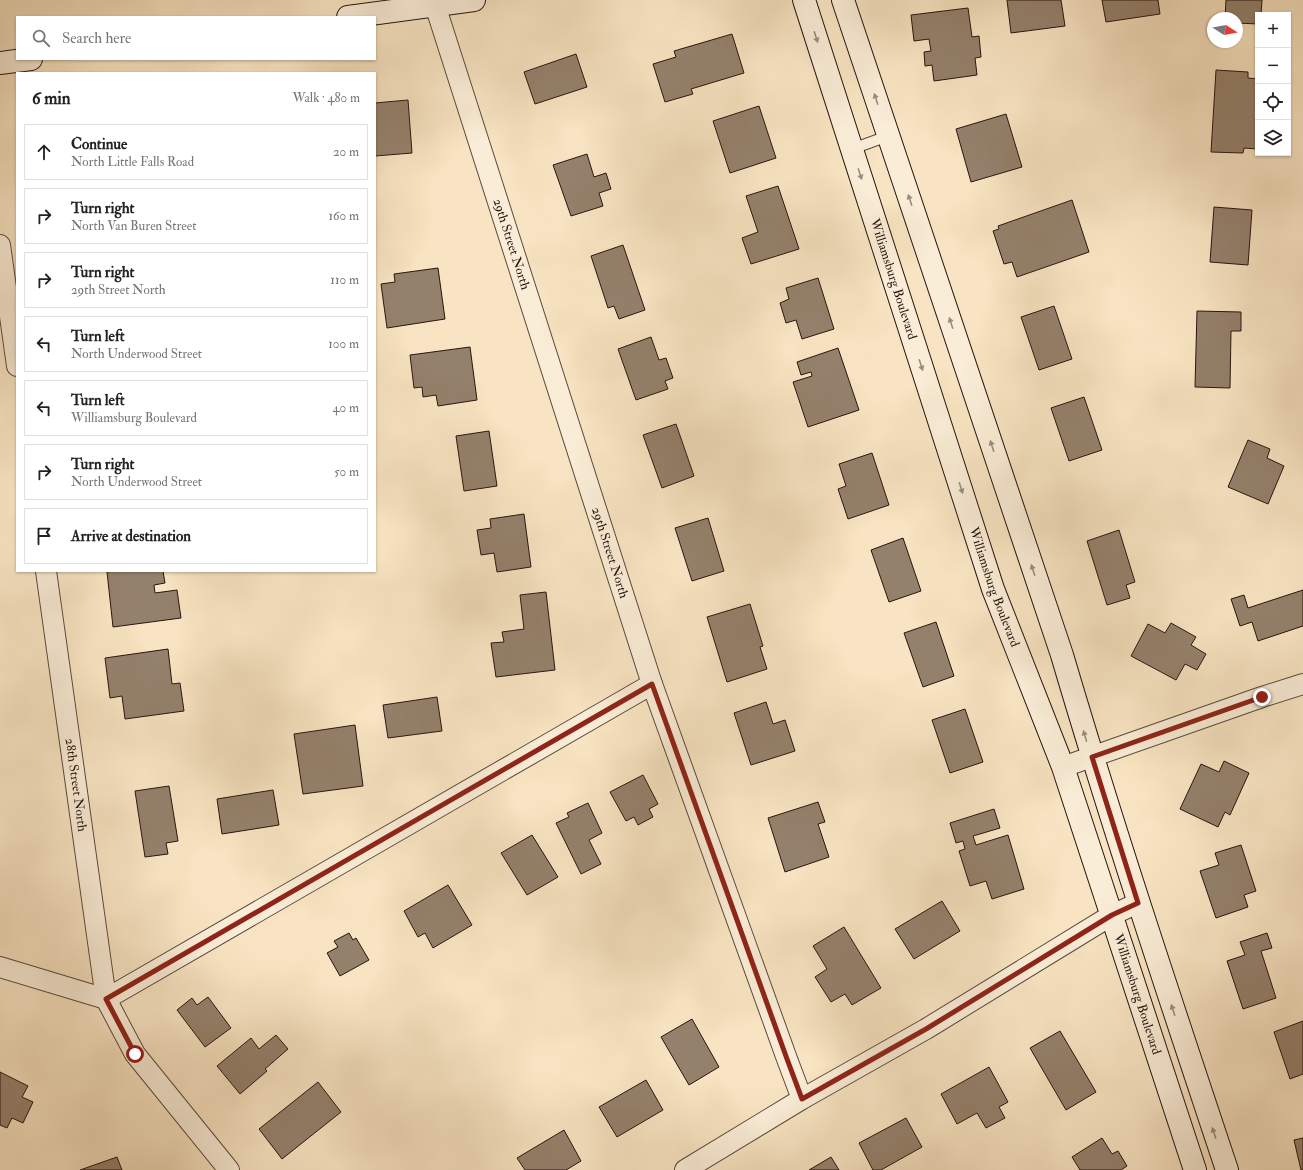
<!DOCTYPE html>
<meta charset="utf-8">
<style>
:root{--surface:#fff;--page:#f6f6f6;--text:#222;--muted:#767676;--line:#e0e0e0}
body{margin:0;font-family:"IM FELL Double Pica",serif;background:var(--page);color:var(--text)}
.controls{position:absolute;right:12px;top:12px;display:grid;overflow:hidden;border-radius:0px;box-shadow:0 1px 3px #0004}
.controls button{width:36px;height:36px;display:grid;place-items:center;padding:0;border:0;border-bottom:1px solid var(--line);background:var(--surface);color:var(--text);font:20px sans-serif}
.compass{position:absolute;left:1207px;top:12px;width:36px;height:36px;border-radius:50%;background:var(--surface);box-shadow:0 1px 3px #0004;rotate:101deg}
.stop{position:absolute;width:12px;height:12px;margin:-9px;border:3px solid #8f2418;border-radius:50%;background:#fff}
.stop.end{background:#8f2418;border-color:#fff;box-shadow:0 1px 4px #0008}
.list{margin:0;padding:0;list-style:none}
h2{display:flex;justify-content:space-between;align-items:center;height:52px;margin:0;padding:0 16px;font-size:17px}
h2 small{font-size:13px;font-weight:400;color:var(--muted)}
.list li{display:grid;grid-template-columns:26px 1fr auto;gap:12px;align-items:center;box-sizing:border-box;height:56px;margin:0 8px 8px;padding:0 8px;border:1px solid var(--line);border-radius:0px}
.list b{display:block;font-size:15px;white-space:nowrap}
.list p{margin:0;font-size:13px;white-space:nowrap;color:var(--muted)}
.list em{font-size:13px;font-style:normal;color:var(--muted)}
.icon{flex:none;width:22px;height:22px;fill:none;stroke:currentColor;stroke-width:2;stroke-linecap:round;stroke-linejoin:round}
.map{position:relative;flex:none;width:1303px;height:1170px;overflow:hidden}
.search{position:absolute;background:var(--surface);box-shadow:0 1px 3px #0004;left:16px;top:16px;width:360px;height:44px;display:flex;align-items:center;gap:10px;box-sizing:border-box;padding:0 14px;border-radius:0px;color:var(--muted);font-size:15px}
.panel{position:absolute;background:var(--surface);box-shadow:0 1px 3px #0004;left:16px;top:72px;width:360px;height:500px;border-radius:0px}
.map>svg:first-child{display:block}
</style>
<div class="map">
<svg width="1303" height="1170" viewBox="0 0 1303 1170">
<rect width="100%" height="100%" fill="#f8e4c2"/>
<filter id="stains"><feTurbulence type="fractalNoise" baseFrequency=".005" numOctaves="4"/><feColorMatrix values="0 0 0 0 .2 0 0 0 0 .09 0 0 0 0 .02 0 0 0 .5 -.17"/></filter>
<radialGradient id="worn" r=".72"><stop offset=".6" stop-color="#630" stop-opacity="0"/><stop offset="1" stop-color="#630" stop-opacity=".3"/></radialGradient>
<path fill="#94816c" stroke="#28150e" d="M 1007,0 L 1061,0 L 1065,26 L 1011,33 Z
M 1102,0 L 1158,0 L 1160,14 L 1106,22 Z
M 1226,0 L 1262,0 L 1261,15 L 1258,15 L 1258,24 L 1237,23 L 1237,18 L 1225,18 Z
M 968,8 L 972,37 L 979,36 L 981,57 L 975,58 L 977,75 L 934,81 L 932,65 L 925,66 L 924,52 L 931,51 L 929,39 L 914,41 L 911,15 Z
M 732,34 L 744,73 L 691,89 L 693,94 L 665,102 L 653,64 L 676,57 L 674,51 Z
M 576,54 L 587,87 L 535,104 L 524,72 Z
M 1216,70 L 1248,72 L 1248,78 L 1258,79 L 1258,149 L 1244,148 L 1243,153 L 1211,152 Z
M 408,100 L 412,153 L 375,156 L 375,103 Z
M 759,106 L 776,158 L 730,173 L 713,121 Z
M 1006,114 L 1022,167 L 971,182 L 956,129 Z
M 587,154 L 594,177 L 606,173 L 611,189 L 599,193 L 603,206 L 571,216 L 553,165 Z
M 778,186 L 799,249 L 751,264 L 742,238 L 758,232 L 746,196 Z
M 1072,200 L 1089,252 L 1017,277 L 1012,262 L 1004,264 L 993,231 L 999,229 L 998,226 Z
M 1214,207 L 1252,210 L 1248,265 L 1210,262 Z
M 623,245 L 645,310 L 619,319 L 614,306 L 608,308 L 591,256 Z
M 438,268 L 445,319 L 387,328 L 381,284 L 395,282 L 394,274 Z
M 818,278 L 834,329 L 802,339 L 796,320 L 786,323 L 780,303 L 789,299 L 786,288 Z
M 1054,306 L 1072,359 L 1039,370 L 1021,317 Z
M 1197,311 L 1241,312 L 1241,331 L 1231,331 L 1230,388 L 1195,387 Z
M 651,337 L 659,360 L 666,358 L 673,378 L 665,381 L 668,389 L 636,400 L 618,349 Z
M 470,347 L 477,400 L 438,406 L 436,395 L 423,397 L 422,387 L 414,388 L 410,355 Z
M 838,348 L 859,410 L 808,427 L 793,382 L 812,376 L 811,372 L 801,375 L 797,362 Z
M 1084,397 L 1102,450 L 1069,461 L 1051,408 Z
M 676,424 L 694,476 L 662,488 L 643,435 Z
M 489,431 L 497,486 L 464,491 L 456,436 Z
M 1248,440 L 1270,449 L 1267,458 L 1284,466 L 1268,504 L 1228,487 Z
M 872,453 L 889,505 L 848,519 L 838,489 L 846,486 L 839,464 Z
M 524,514 L 531,567 L 497,572 L 494,553 L 481,555 L 477,530 L 491,528 L 490,519 Z
M 708,518 L 724,571 L 692,581 L 675,528 Z
M 1119,530 L 1135,582 L 1126,585 L 1130,598 L 1107,605 L 1087,541 Z
M 903,538 L 921,591 L 889,602 L 871,550 Z
M 114,571 L 163,571 L 165,583 L 154,585 L 155,593 L 177,590 L 181,618 L 113,627 L 107,572 Z
M 1303,590 L 1303,626 L 1258,641 L 1252,622 L 1240,626 L 1231,599 L 1244,595 L 1248,608 Z
M 546,592 L 555,670 L 496,677 L 491,643 L 504,642 L 502,632 L 524,629 L 520,595 Z
M 750,604 L 763,646 L 760,647 L 767,669 L 727,682 L 707,617 Z
M 936,622 L 954,676 L 923,687 L 904,633 Z
M 1171,623 L 1196,637 L 1191,645 L 1206,654 L 1197,670 L 1185,664 L 1176,680 L 1131,656 L 1148,624 L 1165,633 Z
M 168,649 L 172,684 L 180,683 L 184,711 L 125,719 L 122,696 L 110,698 L 105,658 Z
M 437,697 L 442,731 L 388,738 L 383,705 Z
M 766,702 L 773,724 L 785,720 L 795,751 L 751,765 L 734,713 Z
M 965,709 L 983,762 L 950,773 L 932,720 Z
M 355,725 L 363,786 L 303,794 L 294,734 Z
M 1224,761 L 1249,773 L 1230,815 L 1225,812 L 1218,827 L 1180,809 L 1201,764 L 1219,772 Z
M 643,775 L 658,804 L 649,809 L 653,817 L 638,825 L 634,817 L 626,821 L 610,792 Z
M 169,786 L 178,841 L 166,843 L 168,854 L 145,857 L 135,791 Z
M 273,790 L 279,825 L 222,834 L 217,799 Z
M 818,802 L 825,822 L 818,824 L 829,857 L 785,872 L 768,818 Z
M 588,803 L 602,833 L 589,840 L 601,864 L 581,874 L 556,823 L 569,817 L 567,813 Z
M 994,809 L 1000,828 L 973,836 L 976,845 L 1008,835 L 1024,889 L 992,899 L 986,881 L 970,886 L 959,851 L 965,849 L 963,841 L 956,843 L 950,823 Z
M 532,835 L 558,877 L 527,895 L 501,853 Z
M 1241,845 L 1256,891 L 1244,895 L 1248,907 L 1216,918 L 1200,871 L 1219,865 L 1215,853 Z
M 448,885 L 472,925 L 433,948 L 425,933 L 418,937 L 404,911 Z
M 942,901 L 960,931 L 914,959 L 895,929 Z
M 844,927 L 881,988 L 852,1005 L 845,994 L 831,1002 L 815,977 L 827,969 L 813,946 Z
M 349,933 L 353,940 L 356,938 L 369,960 L 340,976 L 327,953 L 338,947 L 334,941 Z
M 1267,933 L 1272,948 L 1261,951 L 1276,998 L 1243,1009 L 1227,961 L 1245,955 L 1240,942 Z
M 208,997 L 231,1028 L 205,1047 L 177,1010 L 192,998 L 197,1005 Z
M 692,1019 L 719,1067 L 689,1085 L 661,1037 Z
M 1303,1021 L 1303,1074 L 1290,1079 L 1274,1032 Z
M 1060,1031 L 1096,1092 L 1066,1110 L 1030,1048 Z
M 276,1035 L 288,1049 L 265,1069 L 267,1071 L 240,1094 L 217,1066 L 251,1038 L 259,1049 Z
M 989,1067 L 1008,1102 L 999,1107 L 1005,1118 L 986,1128 L 977,1113 L 957,1124 L 941,1094 Z
M 0,1072 L 28,1086 L 22,1097 L 33,1102 L 23,1123 L 12,1118 L 7,1128 L 0,1125 Z
M 646,1080 L 663,1110 L 617,1137 L 599,1107 Z
M 318,1082 L 341,1112 L 282,1159 L 259,1129 Z
M 906,1118 L 922,1147 L 881,1170 L 873,1170 L 859,1143 Z
M 564,1130 L 581,1161 L 566,1170 L 525,1170 L 517,1158 Z
M 1102,1138 L 1112,1154 L 1118,1151 L 1127,1166 L 1121,1170 L 1080,1170 L 1072,1157 Z
M 1303,1138 L 1303,1170 L 1301,1170 L 1294,1140 Z
M 117,1157 L 122,1170 L 80,1170 Z
M 831,1157 L 839,1170 L 809,1170 Z"/>
<g fill="none" stroke-linecap="round" stroke-linejoin="round">
<g stroke="#5c493b" stroke-width="12">
<path id="lane" d="M 852,149 L 888,136"/>
</g>
<g stroke="#5c493b" stroke-width="22">
<g id="street">
<path id="s1" d="M 435,0 L 435,5 L 652,684 L 787,1059 L 802,1099"/>
<path d="M 0,245 L 17,366"/>
<path id="s2" d="M 46,571 L 106,999 L 135,1054 L 229,1170"/>
<path d="M 1063,767 L 1262,697 L 1303,684"/>
<path d="M 0,967 L 106,999"/>
<path d="M 106,999 L 652,684"/>
<path d="M 685,1170 L 802,1099 L 926,1029 L 1112,915 L 1138,903"/>
</g>
</g>
<g stroke="#28150e" stroke-width="24">
<g id="secondary">
<path id="s3" d="M 804,0 L 993,589 L 1063,767 L 1195,1170"/>
<path d="M 843,0 L 1062,655 C 1113,828 1170,999 1227,1170"/>
<path d="M 348,17 L 474,0"/>
<path d="M 0,63 L 31,59"/>
</g>
</g>
<use href="#lane" stroke="#faedd7" stroke-width="10"/>
<use href="#street" stroke="#faedd7" stroke-width="20"/>
<use href="#secondary" stroke="#faedd7" stroke-width="22"/>
</g>
<defs><path id="oneway-solid" d="M-6-.8H1V-3.2L6.5 0L1 3.2V.8H-6Z"/></defs>
<g fill="#9c8c7d">
<use href="#oneway-solid" transform="translate(816 37) rotate(72)"/>
<use href="#oneway-solid" transform="translate(876 99) rotate(-108)"/>
<use href="#oneway-solid" transform="translate(860 174) rotate(72)"/>
<use href="#oneway-solid" transform="translate(910 200) rotate(-108)"/>
<use href="#oneway-solid" transform="translate(951 323) rotate(-108)"/>
<use href="#oneway-solid" transform="translate(921 365) rotate(72)"/>
<use href="#oneway-solid" transform="translate(992 446) rotate(-108)"/>
<use href="#oneway-solid" transform="translate(961 488) rotate(72)"/>
<use href="#oneway-solid" transform="translate(1033 570) rotate(-108)"/>
<use href="#oneway-solid" transform="translate(1085 736) rotate(-106)"/>
<use href="#oneway-solid" transform="translate(1173 1010) rotate(-108)"/>
<use href="#oneway-solid" transform="translate(1214 1133) rotate(-108)"/>
</g>
<g fill="none" stroke-linecap="round" stroke-linejoin="round">
<path stroke="#8f2418" stroke-width="5" d="M 135,1054 L 106,999 L 652,684 L 787,1059 L 802,1099 L 926,1029 L 1112,915 L 1138,903 L 1092,757 L 1262,697"/>
</g>
<g text-anchor="middle" dominant-baseline="central" stroke-width="3.5" stroke-linejoin="round" paint-order="stroke">
<g font-size="13" fill="#28150e" stroke="#faedd7">
<text stroke="none"><textPath href="#s1" startOffset="256">29th Street North</textPath></text>
<text stroke="none"><textPath href="#s3" startOffset="293">Williamsburg Boulevard</textPath></text>
<text stroke="none"><textPath href="#s1" startOffset="580">29th Street North</textPath></text>
<text stroke="none"><textPath href="#s3" startOffset="617">Williamsburg Boulevard</textPath></text>
<text stroke="none"><textPath href="#s2" startOffset="216">28th Street North</textPath></text>
<text stroke="none"><textPath href="#s3" startOffset="1049">Williamsburg Boulevard</textPath></text>
</g>
</g>
<rect width="100%" height="100%" filter="url(#stains)"/>
<rect width="100%" height="100%" fill="url(#worn)"/>
</svg>
<div class="controls">
<button>+</button>
<button>−</button>
<button><svg class="icon" aria-label="locate" viewBox="0 0 24 24"><circle cx="12" cy="12" r="6"/><path d="M12 2v4M12 18v4M2 12h4M18 12h4"/></svg></button>
<button><svg class="icon" aria-label="layers" viewBox="0 0 24 24"><path d="M12 4l9 5-9 5-9-5zM3 14l9 5 9-5"/></svg></button>
</div>
<svg class="compass" viewBox="-18 -18 36 36"><path d="M0-13l5 13h-10z" fill="#e53935"/><path d="M0 13l5-13h-10z" fill="#767676"/></svg>
<div class="stop" style="left:135px;top:1054px"></div>
<div class="stop end" style="left:1262px;top:697px"></div>
<div class="search"><svg class="icon" aria-label="search" viewBox="0 0 24 24"><circle cx="10" cy="10" r="6"/><path d="M15 15l6 6"/></svg>Search here</div>
<section class="panel">
<h2>6 min<small>Walk · 480 m</small></h2>
<ul class="list">
<li><svg class="icon" aria-label="ahead" viewBox="0 0 24 24"><path d="M12 20V5M6 11l6-6 6 6"/></svg><div><b>Continue</b><p>North Little Falls Road</p></div><em>20 m</em></li>
<li><svg class="icon" aria-label="right" viewBox="0 0 24 24"><path d="M7 20v-9h11M14 6l5 5-5 5"/></svg><div><b>Turn right</b><p>North Van Buren Street</p></div><em>160 m</em></li>
<li><svg class="icon" aria-label="right" viewBox="0 0 24 24"><path d="M7 20v-9h11M14 6l5 5-5 5"/></svg><div><b>Turn right</b><p>29th Street North</p></div><em>110 m</em></li>
<li><svg class="icon" aria-label="left" viewBox="0 0 24 24"><path d="M17 20v-9H6M10 6l-5 5 5 5"/></svg><div><b>Turn left</b><p>North Underwood Street</p></div><em>100 m</em></li>
<li><svg class="icon" aria-label="left" viewBox="0 0 24 24"><path d="M17 20v-9H6M10 6l-5 5 5 5"/></svg><div><b>Turn left</b><p>Williamsburg Boulevard</p></div><em>40 m</em></li>
<li><svg class="icon" aria-label="right" viewBox="0 0 24 24"><path d="M7 20v-9h11M14 6l5 5-5 5"/></svg><div><b>Turn right</b><p>North Underwood Street</p></div><em>50 m</em></li>
<li><svg class="icon" aria-label="arrive" viewBox="0 0 24 24"><path d="M6 21V4h12l-3 4 3 4H6"/></svg><div><b>Arrive at destination</b></div></li>
</ul>
</section>
</div>
